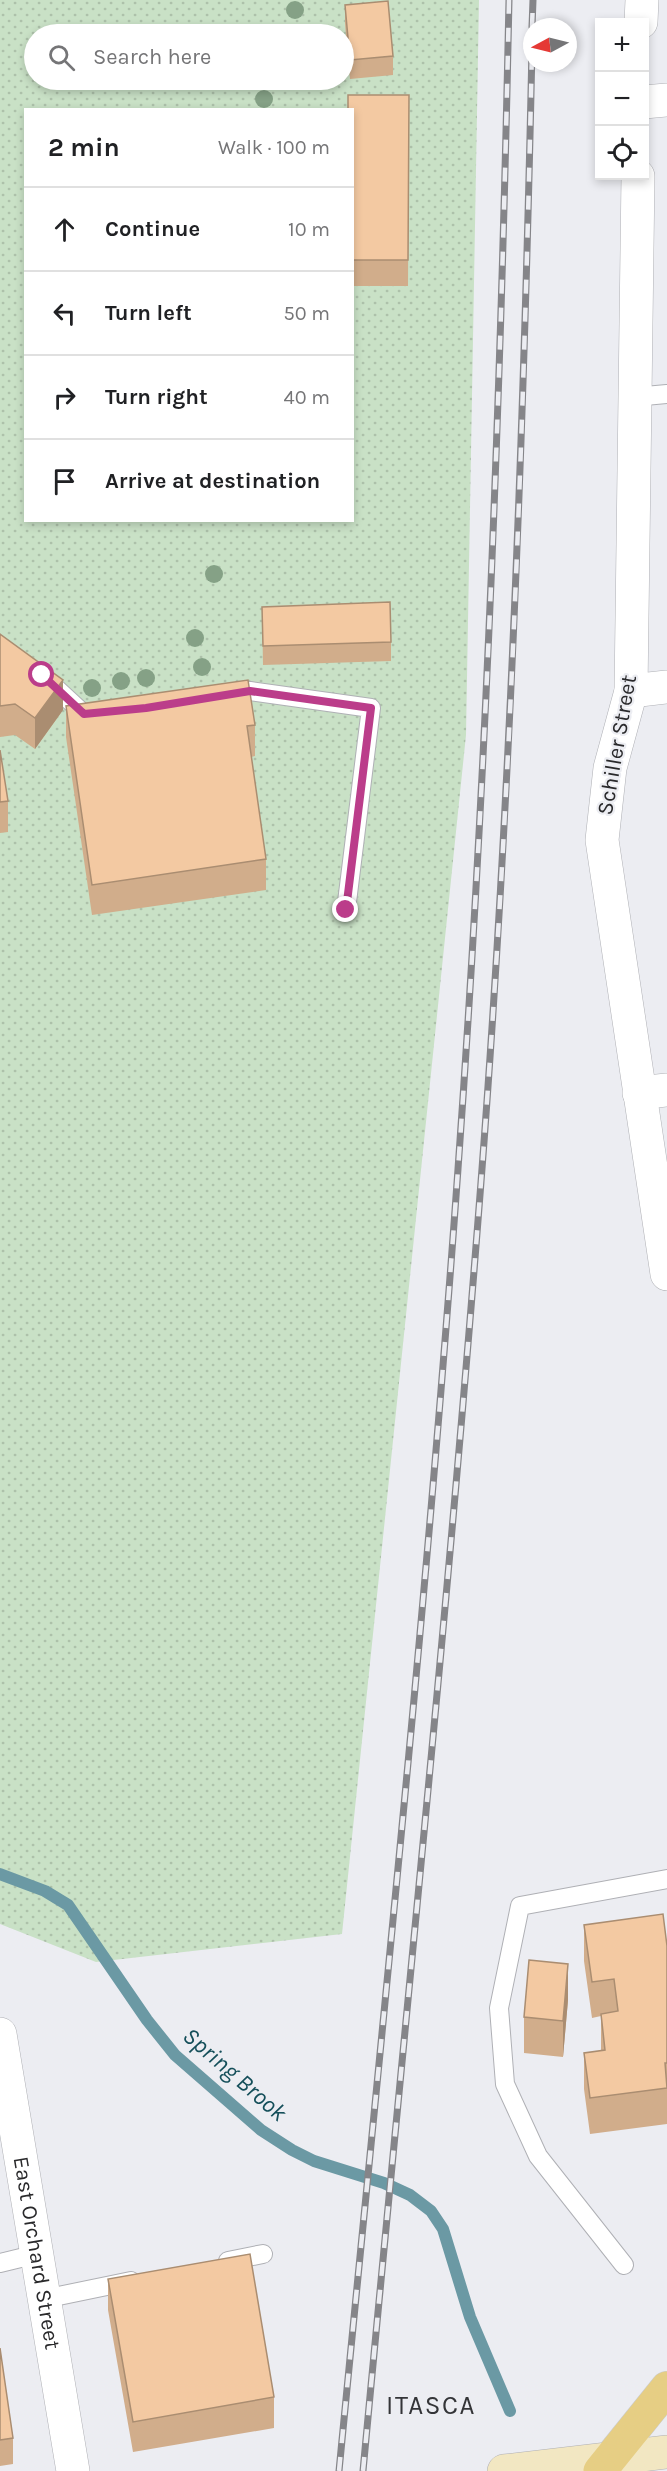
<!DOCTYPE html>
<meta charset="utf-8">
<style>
:root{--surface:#fff;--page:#f2f2f2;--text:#202124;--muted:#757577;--line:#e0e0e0}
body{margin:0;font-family:Karla,sans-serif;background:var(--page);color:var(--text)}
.controls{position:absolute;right:18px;top:18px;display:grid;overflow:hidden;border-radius:0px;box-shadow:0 3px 9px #0003}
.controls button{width:54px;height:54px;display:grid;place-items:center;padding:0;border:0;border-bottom:2px solid var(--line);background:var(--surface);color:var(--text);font:30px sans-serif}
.compass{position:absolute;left:523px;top:18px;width:54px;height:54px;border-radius:50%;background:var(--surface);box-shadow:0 3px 9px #0003;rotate:263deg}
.stop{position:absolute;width:18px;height:18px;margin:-14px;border:4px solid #bb3d8a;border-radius:50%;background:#fff}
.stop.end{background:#bb3d8a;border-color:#fff;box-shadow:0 2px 6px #0008}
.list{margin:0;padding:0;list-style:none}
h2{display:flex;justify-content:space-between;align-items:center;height:78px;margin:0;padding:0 24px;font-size:26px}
h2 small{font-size:20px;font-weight:400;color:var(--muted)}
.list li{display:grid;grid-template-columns:39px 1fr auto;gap:18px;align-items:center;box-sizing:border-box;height:84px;padding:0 24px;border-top:2px solid var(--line)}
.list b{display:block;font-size:22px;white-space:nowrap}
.list em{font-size:20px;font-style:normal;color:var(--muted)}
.icon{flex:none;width:33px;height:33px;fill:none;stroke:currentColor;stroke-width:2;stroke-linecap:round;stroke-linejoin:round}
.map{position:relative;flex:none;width:667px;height:2471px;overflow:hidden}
.search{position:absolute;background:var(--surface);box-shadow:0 3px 9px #0003;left:24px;top:24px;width:330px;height:66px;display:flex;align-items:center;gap:15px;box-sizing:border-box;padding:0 21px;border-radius:33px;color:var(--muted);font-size:22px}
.panel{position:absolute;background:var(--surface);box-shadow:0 3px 9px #0003;left:24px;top:108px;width:330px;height:414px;border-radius:0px}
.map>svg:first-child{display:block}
</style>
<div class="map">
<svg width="667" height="2471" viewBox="0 0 667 2471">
<defs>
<pattern id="grass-dots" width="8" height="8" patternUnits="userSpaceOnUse" patternTransform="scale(1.5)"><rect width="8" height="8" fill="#c9e1c6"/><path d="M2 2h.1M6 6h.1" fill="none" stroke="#adc1aa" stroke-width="1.8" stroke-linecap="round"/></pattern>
</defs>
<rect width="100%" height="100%" fill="#ecedf2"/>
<path fill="url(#grass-dots)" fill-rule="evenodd" d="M 0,0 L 479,0 L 466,735 L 342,1934 L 96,1962 L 0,1924 ZM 34,34 L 344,34 L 344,80 L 34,80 ZM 26,110 L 352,110 L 352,520 L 26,520 Z"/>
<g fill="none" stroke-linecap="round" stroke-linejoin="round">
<path stroke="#6b99a4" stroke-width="12" d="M 0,1874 L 45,1891 L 68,1905 L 147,2020 L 175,2055 L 261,2130 L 292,2150 L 314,2161 L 384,2183 L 410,2195 L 431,2211 L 443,2229 L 470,2317 L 510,2411"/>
<g stroke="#afb0b5" stroke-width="20">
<path id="lane" d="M 634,397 L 667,394
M 45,678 L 84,714 L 94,713
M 225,695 L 250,691 L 371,708 L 346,910
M 228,2261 L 263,2254
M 0,2263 L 37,2254
M 624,2265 L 538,2156 L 505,2084 L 499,2008 L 520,1906 L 667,1879
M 44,2299 L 131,2281"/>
</g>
<g stroke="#afb0b5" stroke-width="34">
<g id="street">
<path d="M 641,22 L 642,0"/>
<path d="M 644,102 L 667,100"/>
<path d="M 638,176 L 631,691 L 610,768 L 602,840 L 667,1274"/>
<path d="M 631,691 L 667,687"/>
<path d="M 639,1093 L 667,1090"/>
<path id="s1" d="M 0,2034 L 73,2471"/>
</g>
</g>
<g stroke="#afb0b5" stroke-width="34">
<path id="secondary" d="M 504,2471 L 667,2452"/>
</g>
<g stroke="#ccc" stroke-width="34">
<path id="primary" d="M 600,2471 L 667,2388"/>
</g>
<use href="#lane" stroke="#fff" stroke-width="18"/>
<use href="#street" stroke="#fff" stroke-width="33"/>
<use href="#secondary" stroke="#f2e7c2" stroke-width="33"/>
<use href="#primary" stroke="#e6ce84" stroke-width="33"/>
<g stroke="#858589" stroke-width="7">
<path id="rail" d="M 532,27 L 533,0
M 339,2471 C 381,2037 427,1604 458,1169 C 486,780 501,390 509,0
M 363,2471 C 403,2041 448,1612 481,1182 C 510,805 524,426 532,48"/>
</g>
<use href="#rail" stroke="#ecedf2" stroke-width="4.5" stroke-dasharray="14" stroke-linecap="butt"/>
</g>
<g fill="#85a186">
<circle cx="295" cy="10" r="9"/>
<circle cx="264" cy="99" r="9"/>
<circle cx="214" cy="574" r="9"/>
<circle cx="195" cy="638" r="9"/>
<circle cx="202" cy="667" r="9"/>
<circle cx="146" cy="678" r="9"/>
<circle cx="121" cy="681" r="9"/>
<circle cx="92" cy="688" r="9"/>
</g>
<path fill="#d1ad8b" d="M 345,5 L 393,56 L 393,75 L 350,79 L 345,24 Z
M 409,95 L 408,286 L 352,286 L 352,110 Z
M 262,607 L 391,642 L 391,661 L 263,665 Z
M 0,634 L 63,710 L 35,749 L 15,735 L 0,737 Z
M 66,706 L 255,725 L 255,756 L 251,757 L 266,859 L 266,890 L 92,915 L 66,737 Z
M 0,750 L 8,801 L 8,832 L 0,833 Z
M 584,1925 L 667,1946 L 667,2124 L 590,2134 L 584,2089 L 584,2053 L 601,2051 L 601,2016 L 592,2018 L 584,1961 Z
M 568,2000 L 563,2057 L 524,2053 L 524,2017 Z
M 108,2279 L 274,2397 L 274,2428 L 133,2452 L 108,2310 Z
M 0,2348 L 13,2438 L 13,2464 L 0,2466 Z"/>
<path fill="#aa8d71" d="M 63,680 L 63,710 L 35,749 L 35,718 Z
M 568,1964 L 568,2000 L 563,2057 L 563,2021 Z"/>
<path fill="#f3c9a2" stroke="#aa8d71" stroke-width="1.5" d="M 388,1 L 393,56 L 350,60 L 345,5 Z
M 348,95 L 409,95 L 408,260 L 352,260 L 352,110 L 348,110 Z
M 390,602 L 391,642 L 263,646 L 262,607 Z
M 0,634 L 63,680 L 35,718 L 15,704 L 0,706 Z
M 248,680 L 255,725 L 247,726 L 266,859 L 92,885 L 66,706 Z
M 0,750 L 8,801 L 0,802 Z
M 663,1914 L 667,1946 L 667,2063 L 665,2063 L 667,2088 L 590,2098 L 584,2053 L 605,2050 L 601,2014 L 618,2011 L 614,1979 L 592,1982 L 584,1925 Z
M 529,1960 L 568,1964 L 563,2021 L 524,2017 Z
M 250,2254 L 274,2397 L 133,2422 L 108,2279 Z
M 0,2348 L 13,2438 L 0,2440 Z"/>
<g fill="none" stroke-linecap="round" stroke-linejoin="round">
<path stroke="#bb3d8a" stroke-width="8" d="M 42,675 L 84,714 L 146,708 L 250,691 L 371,708 L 346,910"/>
</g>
<g text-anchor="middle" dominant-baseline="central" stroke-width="4.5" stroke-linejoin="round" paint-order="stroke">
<g font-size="22" fill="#29292b" stroke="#ecedf2">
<text transform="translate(617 745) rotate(-80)">Schiller Street</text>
<text stroke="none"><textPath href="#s1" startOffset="222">East Orchard Street</textPath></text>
</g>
<g font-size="24" font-style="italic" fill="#154f5a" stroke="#ecedf2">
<text transform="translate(235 2074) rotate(41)">Spring Brook</text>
</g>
<g font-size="26" letter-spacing="1.5" fill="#343538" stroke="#ecedf2">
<text x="431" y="2405">ITASCA</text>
</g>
</g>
</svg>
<div class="controls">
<button>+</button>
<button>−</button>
<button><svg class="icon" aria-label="locate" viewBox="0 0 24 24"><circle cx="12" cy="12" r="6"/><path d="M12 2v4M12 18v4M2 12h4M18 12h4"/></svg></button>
</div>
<svg class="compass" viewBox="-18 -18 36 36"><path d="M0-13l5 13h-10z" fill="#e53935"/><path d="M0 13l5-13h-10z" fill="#757577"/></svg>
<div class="stop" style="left:42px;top:675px"></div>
<div class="stop end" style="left:346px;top:910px"></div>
<div class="search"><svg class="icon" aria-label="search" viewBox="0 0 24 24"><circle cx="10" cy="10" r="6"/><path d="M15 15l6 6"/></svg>Search here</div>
<section class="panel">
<h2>2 min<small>Walk · 100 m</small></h2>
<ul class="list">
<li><svg class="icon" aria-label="ahead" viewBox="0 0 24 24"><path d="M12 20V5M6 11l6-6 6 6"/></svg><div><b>Continue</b></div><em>10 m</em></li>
<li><svg class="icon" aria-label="left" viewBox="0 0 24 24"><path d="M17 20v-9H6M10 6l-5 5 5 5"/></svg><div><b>Turn left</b></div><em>50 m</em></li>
<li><svg class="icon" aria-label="right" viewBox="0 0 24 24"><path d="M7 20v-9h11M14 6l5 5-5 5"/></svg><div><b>Turn right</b></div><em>40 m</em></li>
<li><svg class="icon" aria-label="arrive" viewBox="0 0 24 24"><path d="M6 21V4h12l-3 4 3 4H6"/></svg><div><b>Arrive at destination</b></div></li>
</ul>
</section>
</div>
